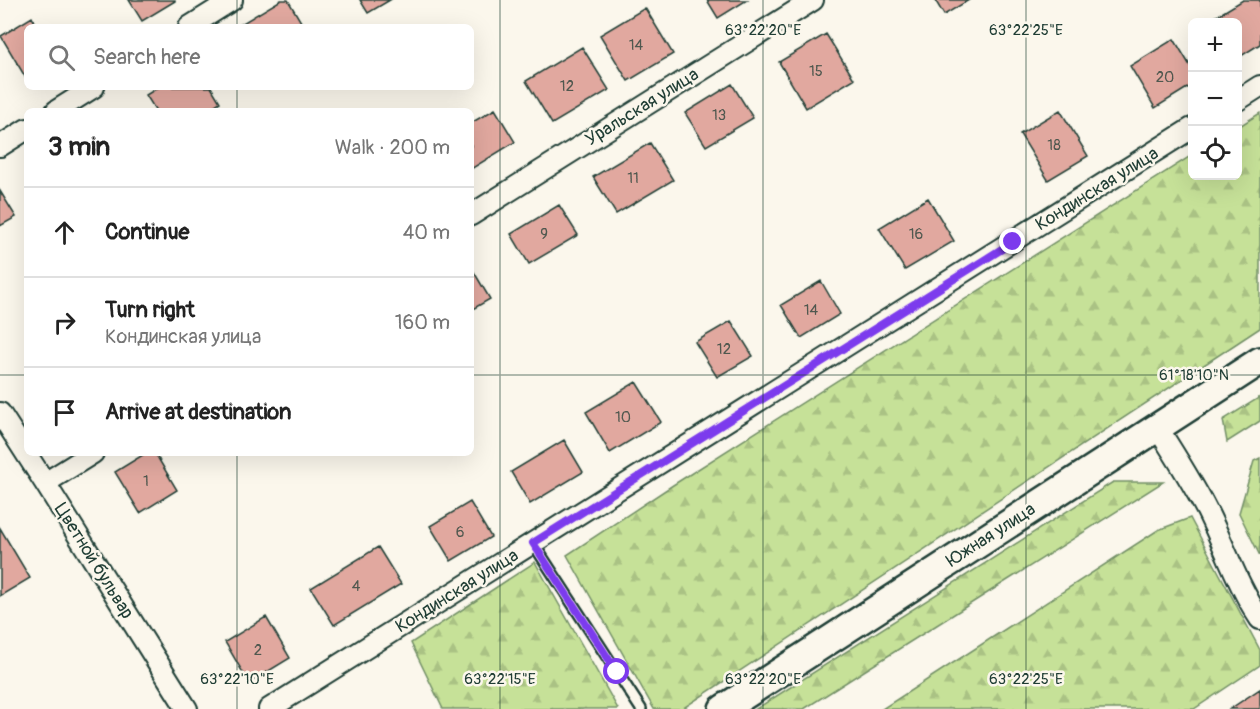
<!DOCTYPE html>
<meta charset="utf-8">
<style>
:root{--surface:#fff;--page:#f2f2f2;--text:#222;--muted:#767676;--line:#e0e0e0}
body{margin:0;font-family:Pangolin,sans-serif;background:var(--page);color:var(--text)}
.controls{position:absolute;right:18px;top:18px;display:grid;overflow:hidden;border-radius:9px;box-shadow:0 6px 24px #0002}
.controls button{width:54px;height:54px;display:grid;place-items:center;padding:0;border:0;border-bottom:2px solid var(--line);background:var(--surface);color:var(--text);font:30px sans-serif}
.stop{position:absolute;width:18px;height:18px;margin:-14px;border:4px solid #7c3aed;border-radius:50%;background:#fff}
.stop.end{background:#7c3aed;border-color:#fff;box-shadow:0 2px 6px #0008}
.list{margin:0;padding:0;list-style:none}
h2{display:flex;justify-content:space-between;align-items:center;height:78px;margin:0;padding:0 24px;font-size:26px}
h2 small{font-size:20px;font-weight:400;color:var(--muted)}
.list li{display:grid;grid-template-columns:39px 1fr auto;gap:18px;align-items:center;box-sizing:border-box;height:90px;padding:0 24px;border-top:2px solid var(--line)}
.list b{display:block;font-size:22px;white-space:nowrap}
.list p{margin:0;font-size:20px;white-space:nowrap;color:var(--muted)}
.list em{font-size:20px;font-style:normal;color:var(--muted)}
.icon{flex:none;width:33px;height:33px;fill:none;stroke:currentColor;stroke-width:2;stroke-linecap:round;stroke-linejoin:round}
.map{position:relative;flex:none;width:1260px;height:709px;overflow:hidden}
.search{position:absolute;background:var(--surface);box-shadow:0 6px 24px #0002;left:24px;top:24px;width:450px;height:66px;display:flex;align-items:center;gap:15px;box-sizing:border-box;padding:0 21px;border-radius:9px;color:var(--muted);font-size:22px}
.panel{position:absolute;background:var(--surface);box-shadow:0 6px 24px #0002;left:24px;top:108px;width:450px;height:348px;border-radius:9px}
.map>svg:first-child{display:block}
</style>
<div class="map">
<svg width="1260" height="709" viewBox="0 0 1260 709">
<defs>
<pattern id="forest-firs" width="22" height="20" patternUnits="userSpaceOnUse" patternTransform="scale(1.5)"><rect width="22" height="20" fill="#c6e198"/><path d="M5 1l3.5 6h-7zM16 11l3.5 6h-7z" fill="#aac284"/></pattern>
</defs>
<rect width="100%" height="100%" fill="#fbf7ec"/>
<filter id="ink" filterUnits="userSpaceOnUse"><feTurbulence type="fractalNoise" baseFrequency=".0167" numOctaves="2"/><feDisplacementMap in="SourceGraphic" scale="12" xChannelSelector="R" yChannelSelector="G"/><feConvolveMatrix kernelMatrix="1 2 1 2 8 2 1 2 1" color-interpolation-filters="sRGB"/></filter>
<g filter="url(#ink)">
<path fill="url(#forest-firs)" stroke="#728f66" stroke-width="1.5" d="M 1260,113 L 1260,328 L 682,709 L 654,709 L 567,555 L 673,485 L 1192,155 L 1192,176 L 1238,176 L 1238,127 Z
M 1260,397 L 1260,421 L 1227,442 L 1223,420 Z
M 1260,458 L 1260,556 L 1239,513 L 1254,461 Z
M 1113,482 L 1163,482 L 804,709 L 756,709 Z
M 1190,518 L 1260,650 L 1260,665 L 1194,709 L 882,709 L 1158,530 Z
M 535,562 L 618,709 L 443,709 L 411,643 Z"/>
<path fill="#e1a89f" stroke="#1f3d34" stroke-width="1.5" d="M 129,0 L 175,0 L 175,1 L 142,21 Z
M 281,0 L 288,0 L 304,27 L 236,27 Z
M 360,0 L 390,0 L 368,13 Z
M 707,0 L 747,0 L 718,18 Z
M 935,0 L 969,0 L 944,15 Z
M 1243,0 L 1260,0 L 1260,44 L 1238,58 L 1238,22 L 1215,22 L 1212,19 Z
M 645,8 L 673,54 L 628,81 L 600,35 Z
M 32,17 L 37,27 L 27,27 L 27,80 L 1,36 Z
M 826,34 L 854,79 L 806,108 L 779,62 Z
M 1174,39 L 1192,69 L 1192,85 L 1155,108 L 1130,66 Z
M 582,47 L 609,90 L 552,124 L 526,81 Z
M 732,84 L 753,118 L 706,146 L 685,113 Z
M 159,87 L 211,87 L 220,102 L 206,111 L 156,111 L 146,95 Z
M 495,109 L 515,142 L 471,169 L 471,123 Z
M 1060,110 L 1088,156 L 1048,180 L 1020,134 Z
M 650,143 L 673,180 L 616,214 L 593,177 Z
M 0,191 L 16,217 L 0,226 Z
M 928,198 L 954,241 L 905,270 L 879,228 Z
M 559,205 L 578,235 L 529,264 L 511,234 Z
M 471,267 L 490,299 L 471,310 Z
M 821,281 L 840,314 L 801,338 L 781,305 Z
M 731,321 L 753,356 L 717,377 L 695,342 Z
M 636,382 L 661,422 L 610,453 L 586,412 Z
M 564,440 L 583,472 L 530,504 L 511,472 Z
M 146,453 L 155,453 L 177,490 L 140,513 L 115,472 Z
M 470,502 L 491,537 L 451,561 L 430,526 Z
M 0,528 L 30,578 L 0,596 Z
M 378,547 L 401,584 L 334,625 L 311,588 Z
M 266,617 L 290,658 L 249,683 L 225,642 Z
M 1260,689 L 1260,709 L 1230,709 Z"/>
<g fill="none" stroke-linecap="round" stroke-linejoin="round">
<g stroke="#1f3d34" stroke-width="14">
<path id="lane" d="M 533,543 L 641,709"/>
</g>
<g stroke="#1f3d34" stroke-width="24">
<path id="street" d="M 189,27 L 232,0
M 1238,100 L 1260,86
M 56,111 L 94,87
M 0,146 L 27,129
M 471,215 L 813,0
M 0,413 L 45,483 L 187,709
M 1157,427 C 1175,455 1192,482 1207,511 C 1225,547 1238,586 1260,619
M 45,483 L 93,453
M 269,709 L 1192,128"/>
</g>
<g stroke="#1f3d34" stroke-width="32">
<path id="secondary" d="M 723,709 L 1260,361"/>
</g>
<use href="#lane" stroke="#fbf7ec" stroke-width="9"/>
<use href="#street" stroke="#fbf7ec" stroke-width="20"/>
<use href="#secondary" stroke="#fbf7ec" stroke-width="27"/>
</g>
</g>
<g fill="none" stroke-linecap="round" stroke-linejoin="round" filter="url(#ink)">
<path stroke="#7c3aed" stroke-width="8" d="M 617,672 L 533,543 L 1013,242"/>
</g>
<path fill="none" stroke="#1f3d34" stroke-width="1.5" stroke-opacity="0.45" d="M 237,0 L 237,27M 500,0 L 500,709M 763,0 L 763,709M 1026,0 L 1026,709M 237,87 L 237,111M 0,375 L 27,375M 471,375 L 1260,375M 237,453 L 237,709"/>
<g text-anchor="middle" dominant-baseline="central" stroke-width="5" stroke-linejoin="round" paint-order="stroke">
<g font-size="15" fill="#50584f">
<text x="636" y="45">14</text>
<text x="816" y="71">15</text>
<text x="1165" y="77">20</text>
<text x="567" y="86">12</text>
<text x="719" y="115">13</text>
<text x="1054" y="145">18</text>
<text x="633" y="178">11</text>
<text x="544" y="234">9</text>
<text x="916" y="234">16</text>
<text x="811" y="310">14</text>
<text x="724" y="349">12</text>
<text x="623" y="417">10</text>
<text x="146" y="481">1</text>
<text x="460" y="532">6</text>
<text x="356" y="586">4</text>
<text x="258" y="650">2</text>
</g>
<g font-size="18" fill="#1f3d34" stroke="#fbf7ec">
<text transform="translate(642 107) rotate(-32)">Уральская улица</text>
<text transform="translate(1097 189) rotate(-32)">Кондинская улица</text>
<text transform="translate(991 535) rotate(-33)">Южная улица</text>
<text transform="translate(94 561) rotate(58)">Цветной бульвар</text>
<text transform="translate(457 591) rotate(-32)">Кондинская улица</text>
</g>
</g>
<g font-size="15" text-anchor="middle" fill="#1f3d34" stroke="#fbf7ec" stroke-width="5" stroke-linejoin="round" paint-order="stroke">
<text x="763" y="35">63°22'20"E</text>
<text x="1026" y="35">63°22'25"E</text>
<text x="1194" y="380">61°18'10"N</text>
<text x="237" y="684">63°22'10"E</text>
<text x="500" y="684">63°22'15"E</text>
<text x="763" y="684">63°22'20"E</text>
<text x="1026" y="684">63°22'25"E</text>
</g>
</svg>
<div class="controls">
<button>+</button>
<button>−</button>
<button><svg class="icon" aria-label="locate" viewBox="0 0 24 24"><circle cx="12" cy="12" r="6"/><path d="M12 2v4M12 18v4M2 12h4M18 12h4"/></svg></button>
</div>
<div class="stop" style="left:617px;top:672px"></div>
<div class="stop end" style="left:1013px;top:242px"></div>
<div class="search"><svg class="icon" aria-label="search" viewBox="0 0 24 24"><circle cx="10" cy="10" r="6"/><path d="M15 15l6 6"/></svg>Search here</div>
<section class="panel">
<h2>3 min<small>Walk · 200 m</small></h2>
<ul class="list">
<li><svg class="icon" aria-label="ahead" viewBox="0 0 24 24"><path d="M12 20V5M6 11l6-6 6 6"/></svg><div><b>Continue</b></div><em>40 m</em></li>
<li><svg class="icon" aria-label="right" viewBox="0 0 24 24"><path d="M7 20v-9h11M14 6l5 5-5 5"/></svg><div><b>Turn right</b><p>Кондинская улица</p></div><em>160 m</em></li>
<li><svg class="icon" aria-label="arrive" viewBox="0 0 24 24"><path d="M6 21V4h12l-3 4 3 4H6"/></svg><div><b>Arrive at destination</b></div></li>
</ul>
</section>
</div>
